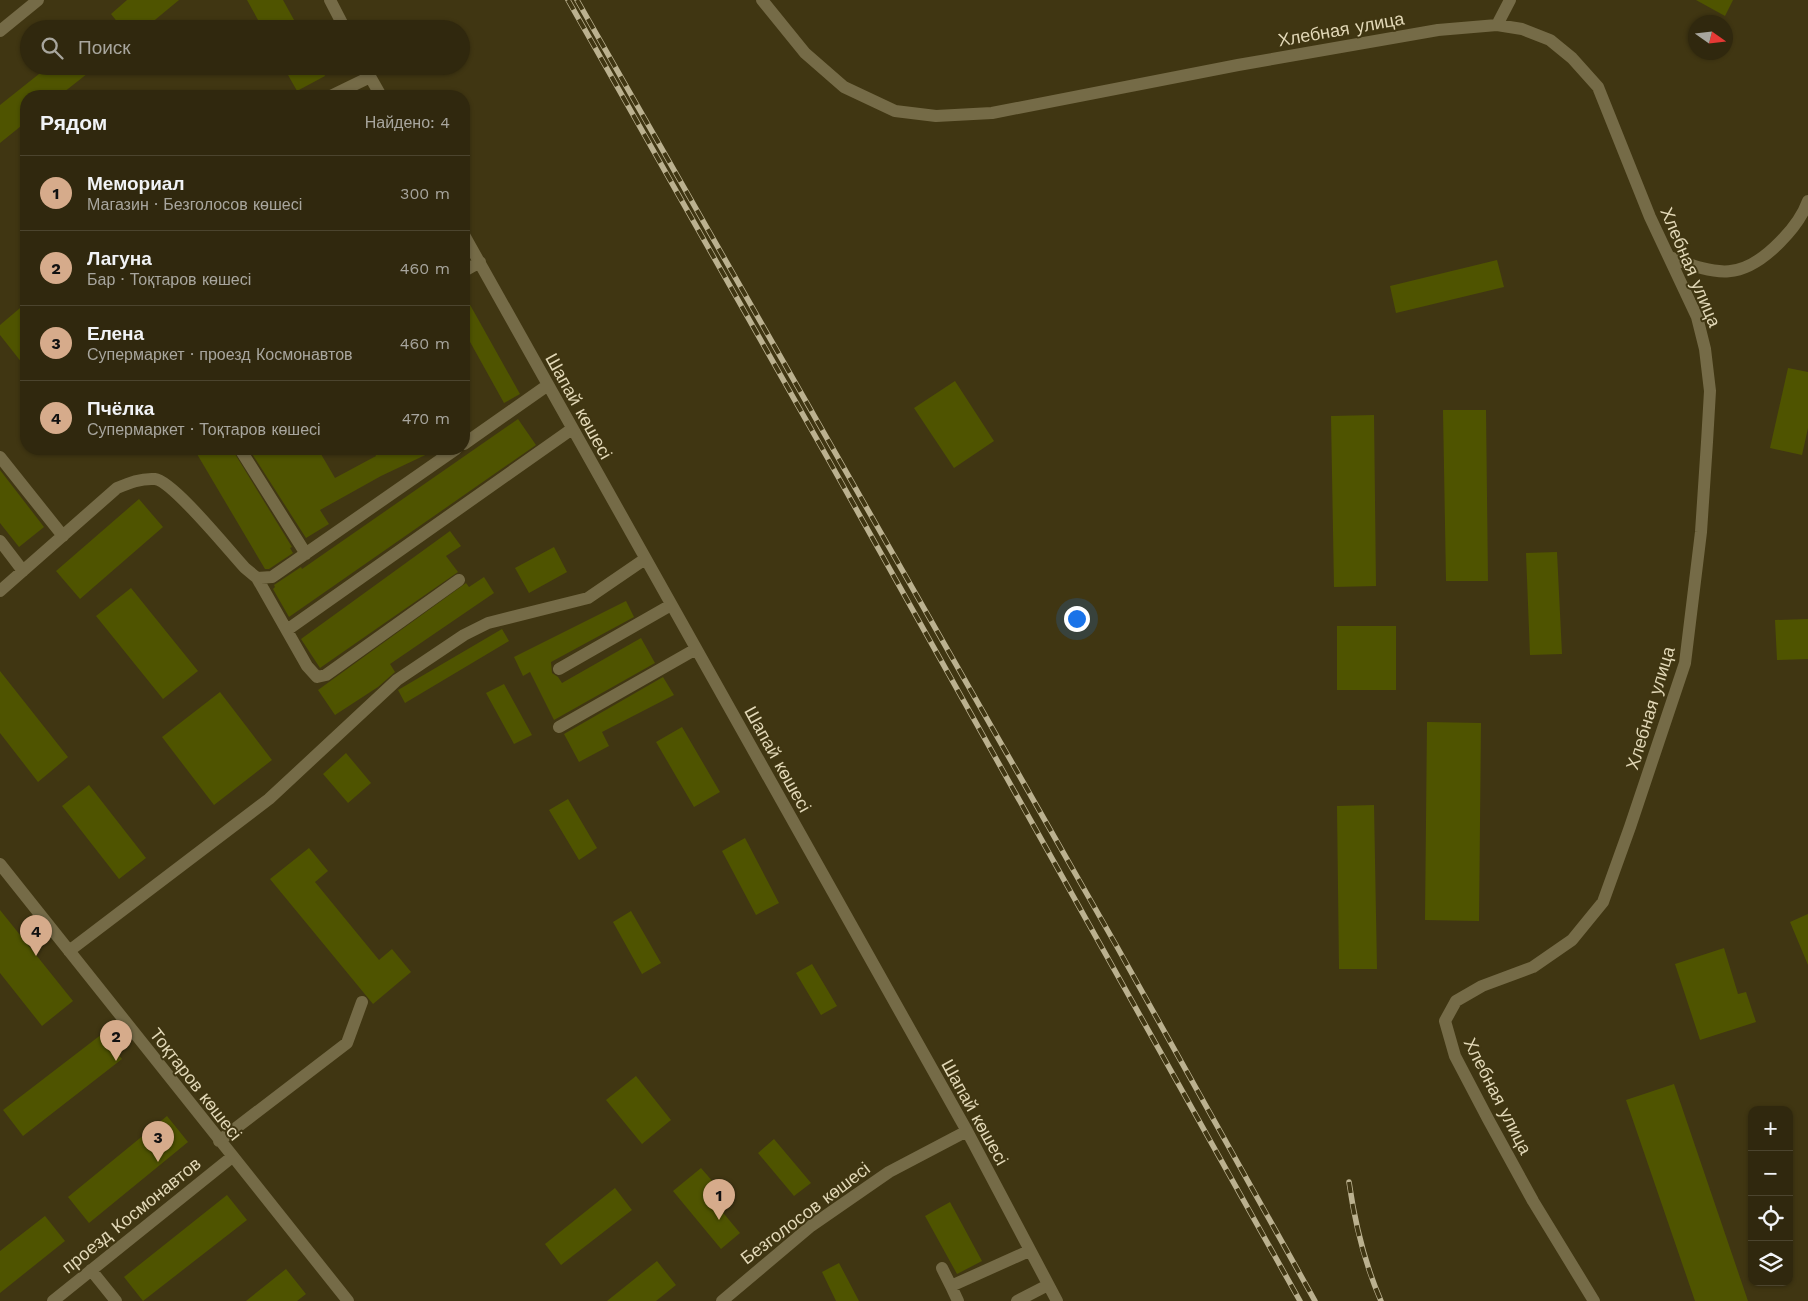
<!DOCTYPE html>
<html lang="ru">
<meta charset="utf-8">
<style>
:root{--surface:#30280e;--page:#3c341c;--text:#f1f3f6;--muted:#a8a69e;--line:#4b442e;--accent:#d6ab8b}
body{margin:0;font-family:"Work Sans",sans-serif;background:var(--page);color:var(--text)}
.controls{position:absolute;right:15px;bottom:15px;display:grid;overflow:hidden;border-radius:10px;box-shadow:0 1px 4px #0004}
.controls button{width:45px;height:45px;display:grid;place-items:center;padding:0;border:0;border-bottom:1px solid var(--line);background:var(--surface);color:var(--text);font:25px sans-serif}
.compass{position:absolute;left:1688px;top:15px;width:45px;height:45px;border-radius:50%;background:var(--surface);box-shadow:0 1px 4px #0004;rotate:104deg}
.you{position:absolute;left:1076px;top:618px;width:18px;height:18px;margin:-12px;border:4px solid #fff;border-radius:50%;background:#1a73e8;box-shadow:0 0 0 8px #1a73e833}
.badge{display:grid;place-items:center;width:32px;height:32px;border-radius:50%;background:var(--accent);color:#111;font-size:16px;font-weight:700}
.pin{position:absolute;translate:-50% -41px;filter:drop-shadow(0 1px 2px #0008)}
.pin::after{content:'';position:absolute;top:26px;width:18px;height:15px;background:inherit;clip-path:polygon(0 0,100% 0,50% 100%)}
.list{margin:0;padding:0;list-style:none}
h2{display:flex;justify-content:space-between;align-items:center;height:65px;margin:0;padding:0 20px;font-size:21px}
h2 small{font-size:16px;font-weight:400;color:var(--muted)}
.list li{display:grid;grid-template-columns:32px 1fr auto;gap:15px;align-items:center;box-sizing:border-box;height:75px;padding:0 20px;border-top:1px solid var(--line)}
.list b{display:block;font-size:19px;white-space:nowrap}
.list p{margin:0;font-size:16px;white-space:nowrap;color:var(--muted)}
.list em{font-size:16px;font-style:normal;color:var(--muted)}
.icon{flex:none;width:28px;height:28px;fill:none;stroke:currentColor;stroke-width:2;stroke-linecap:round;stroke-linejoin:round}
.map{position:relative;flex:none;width:1808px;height:1301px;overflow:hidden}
.search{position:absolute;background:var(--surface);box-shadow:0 1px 4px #0004;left:20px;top:20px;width:450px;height:55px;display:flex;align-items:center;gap:12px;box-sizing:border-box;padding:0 18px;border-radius:28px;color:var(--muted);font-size:19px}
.panel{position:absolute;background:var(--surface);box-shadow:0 1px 4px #0004;left:20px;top:90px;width:450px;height:365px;border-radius:20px}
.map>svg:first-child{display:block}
</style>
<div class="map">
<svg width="1808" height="1301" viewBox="0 0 1808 1301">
<rect width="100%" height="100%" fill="#403612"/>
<path fill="#4f5400" d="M 127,0 L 179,0 L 144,29 L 123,29 L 111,14 Z
M 247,0 L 283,0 L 299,29 L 263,29 Z
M 1696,0 L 1733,0 L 1725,16 Z
M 49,66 L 97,66 L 59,96 L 26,96 L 26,122 L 0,143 L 0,105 Z
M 283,66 L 320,66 L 325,76 L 297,91 Z
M 1497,260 L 1504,287 L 1396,313 L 1390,286 Z
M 464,294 L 520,394 L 504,403 L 464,331 Z
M 26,303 L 26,368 L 0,335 L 0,325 Z
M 1788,368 L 1808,372 L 1808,428 L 1802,455 L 1770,448 Z
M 955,381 L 994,441 L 954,468 L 914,408 Z
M 1443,410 L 1486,410 L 1488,581 L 1446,581 Z
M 1374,415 L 1376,586 L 1334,587 L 1331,416 Z
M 518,419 L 536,445 L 289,617 L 273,589 L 275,587 L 274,585 L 301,567 L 302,569 Z
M 194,449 L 232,449 L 292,547 L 290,548 L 293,553 L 269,569 L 265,569 Z
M 249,449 L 318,449 L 335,478 L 376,456 L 373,449 L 438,449 L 381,476 L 320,510 L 329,524 L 306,538 Z
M 0,470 L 44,527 L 19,547 L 0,523 Z
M 139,499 L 163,527 L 80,599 L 56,571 Z
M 450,531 L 461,546 L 446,556 L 458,572 L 320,668 L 301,639 Z
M 554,547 L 567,572 L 529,593 L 515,568 Z
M 1557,552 L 1562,654 L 1530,655 L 1526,553 Z
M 484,577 L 494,593 L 390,664 L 395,672 L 378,687 L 335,715 L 318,690 L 466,583 L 469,587 Z
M 131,588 L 198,671 L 163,699 L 96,616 Z
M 626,601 L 634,617 L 551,662 L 552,673 L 558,677 L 562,683 L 641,638 L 655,663 L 554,720 L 530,672 L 523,676 L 514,657 Z
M 1808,619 L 1808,659 L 1777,660 L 1775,620 Z
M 1337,626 L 1396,626 L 1396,690 L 1337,690 Z
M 502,629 L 509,641 L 405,703 L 398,690 Z
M 0,671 L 68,757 L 38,782 L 0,733 Z
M 663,677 L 674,695 L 602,732 L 609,746 L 579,762 L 564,734 Z
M 504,684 L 532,735 L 514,744 L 486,693 Z
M 220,692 L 272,760 L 214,805 L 162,737 Z
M 1427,722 L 1481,723 L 1479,921 L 1425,920 Z
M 682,727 L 720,792 L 694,807 L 656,742 Z
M 346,753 L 371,783 L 348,803 L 323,774 Z
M 89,785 L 146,858 L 119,879 L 62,806 Z
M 568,799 L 597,848 L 579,860 L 549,810 Z
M 1374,805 L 1377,969 L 1339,969 L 1337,806 Z
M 745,838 L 779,903 L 756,915 L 722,851 Z
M 309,848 L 328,871 L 315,882 L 379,960 L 392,949 L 411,972 L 373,1004 L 270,879 Z
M 0,910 L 73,1001 L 42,1026 L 0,973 Z
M 631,911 L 661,963 L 642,974 L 613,922 Z
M 1808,914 L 1808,965 L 1790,922 Z
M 1724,948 L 1738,994 L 1746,992 L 1756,1022 L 1700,1040 L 1675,964 Z
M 812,964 L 837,1006 L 821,1015 L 796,973 Z
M 102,1034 L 122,1059 L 23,1136 L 3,1110 Z
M 636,1076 L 671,1120 L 642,1144 L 606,1100 Z
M 1674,1084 L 1748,1301 L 1695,1301 L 1626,1100 Z
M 167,1116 L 188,1142 L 89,1223 L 68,1197 Z
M 774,1139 L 811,1183 L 794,1196 L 758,1153 Z
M 701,1168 L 714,1183 L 705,1191 L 740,1233 L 721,1249 L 673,1191 Z
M 615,1188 L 632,1210 L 561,1265 L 545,1244 Z
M 227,1195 L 247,1220 L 143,1301 L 124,1277 Z
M 950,1202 L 982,1261 L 957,1274 L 925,1216 Z
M 45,1216 L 65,1241 L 0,1293 L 0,1251 Z
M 657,1261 L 676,1285 L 656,1301 L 607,1301 Z
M 839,1263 L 859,1301 L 836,1301 L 822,1272 Z
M 286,1269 L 306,1294 L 297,1301 L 246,1301 Z"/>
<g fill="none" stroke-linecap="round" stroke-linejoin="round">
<path stroke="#756b47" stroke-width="12" d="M 330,0 L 345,29
M 762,0 L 805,53 L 844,87 L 895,111 L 936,116 L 992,113 L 1238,65 L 1438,30 L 1497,25 L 1522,29 L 1550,40 L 1572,58 L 1598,87 L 1650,217 L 1697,317 L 1705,349 L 1710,391 L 1707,442 L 1701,532 L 1685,663 L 1630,827 L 1603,902 L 1572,940 L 1533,967 L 1482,986 L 1456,1001 L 1445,1021 L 1455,1056 L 1488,1119 L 1533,1201 L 1594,1301
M 1497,25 L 1510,0
M 0,31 L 38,0
M 364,66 L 381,96
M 331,96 L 370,77
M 464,235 L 967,1131 L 1057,1301
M 1670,257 C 1718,276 1742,281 1780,242 C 1791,231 1803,215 1808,201
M 464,271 L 480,262
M 464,444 L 548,385
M 240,449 L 306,554
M 0,457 L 63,536
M 0,541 L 23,571
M 257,578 L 307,666 L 317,677 L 326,675 L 459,580
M 0,591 L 117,488 C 129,483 141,478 155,479 C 173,481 230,552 245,568 L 257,578 L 272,577 L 456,449
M 287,630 L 572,429
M 559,669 L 671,605
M 559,727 L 696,649
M 0,864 L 348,1301
M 69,951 L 269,799 L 397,680 L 464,635 L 488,623 L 588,598 L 645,559
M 219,1141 L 347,1043 L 362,1002
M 942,1268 L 951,1286
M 91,1270 L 116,1301
M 53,1301 L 232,1157
M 722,1301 L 811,1226 L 889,1172 L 967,1131
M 958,1301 L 951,1286 L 1029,1251
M 1017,1301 L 1048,1285"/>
<g stroke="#bbb18f" stroke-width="5.5">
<path id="rail" d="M 568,0 L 827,457 L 1300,1301
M 577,0 L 1116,945 L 1315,1301
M 1349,1182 C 1355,1224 1364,1262 1381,1301"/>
</g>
<use href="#rail" stroke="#403612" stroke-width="4" stroke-dasharray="11" stroke-linecap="butt"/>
</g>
<g text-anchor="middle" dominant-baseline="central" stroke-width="4" stroke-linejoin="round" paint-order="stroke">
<g font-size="18" fill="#e2d8b7" stroke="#403612">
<text transform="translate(1341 29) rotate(-10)">Хлебная улица</text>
<text transform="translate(1691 267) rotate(67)">Хлебная улица</text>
<text transform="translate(579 406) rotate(61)">Шапай көшесі</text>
<text transform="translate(1650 708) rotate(-73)">Хлебная улица</text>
<text transform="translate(778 759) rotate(61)">Шапай көшесі</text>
<text transform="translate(196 1084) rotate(52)">Тоқтаров көшесі</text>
<text transform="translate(1498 1096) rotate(63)">Хлебная улица</text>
<text transform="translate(975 1112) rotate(61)">Шапай көшесі</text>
<text transform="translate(805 1213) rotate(-37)">Безголосов көшесі</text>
<text transform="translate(131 1215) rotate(-39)">проезд Космонавтов</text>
</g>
</g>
</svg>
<div class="controls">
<button>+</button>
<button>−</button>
<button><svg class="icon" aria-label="locate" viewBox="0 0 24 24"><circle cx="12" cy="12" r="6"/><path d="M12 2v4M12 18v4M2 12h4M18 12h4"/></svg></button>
<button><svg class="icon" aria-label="layers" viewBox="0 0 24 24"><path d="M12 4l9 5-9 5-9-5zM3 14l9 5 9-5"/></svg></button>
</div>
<svg class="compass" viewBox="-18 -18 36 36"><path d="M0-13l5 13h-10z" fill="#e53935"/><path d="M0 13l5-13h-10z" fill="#a8a69e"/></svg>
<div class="you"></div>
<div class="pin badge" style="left:719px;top:1220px">1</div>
<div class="pin badge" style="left:116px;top:1061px">2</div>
<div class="pin badge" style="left:158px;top:1162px">3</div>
<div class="pin badge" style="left:36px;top:956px">4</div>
<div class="search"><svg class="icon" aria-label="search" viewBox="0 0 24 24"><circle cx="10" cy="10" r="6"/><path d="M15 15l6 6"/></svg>Поиск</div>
<section class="panel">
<h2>Рядом<small>Найдено: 4</small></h2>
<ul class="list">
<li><span class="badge">1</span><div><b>Мемориал</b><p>Магазин · Безголосов көшесі</p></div><em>300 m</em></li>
<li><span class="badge">2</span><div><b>Лагуна</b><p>Бар · Тоқтаров көшесі</p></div><em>460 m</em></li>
<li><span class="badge">3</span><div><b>Елена</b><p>Супермаркет · проезд Космонавтов</p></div><em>460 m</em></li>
<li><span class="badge">4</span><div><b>Пчёлка</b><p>Супермаркет · Тоқтаров көшесі</p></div><em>470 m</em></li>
</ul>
</section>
</div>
